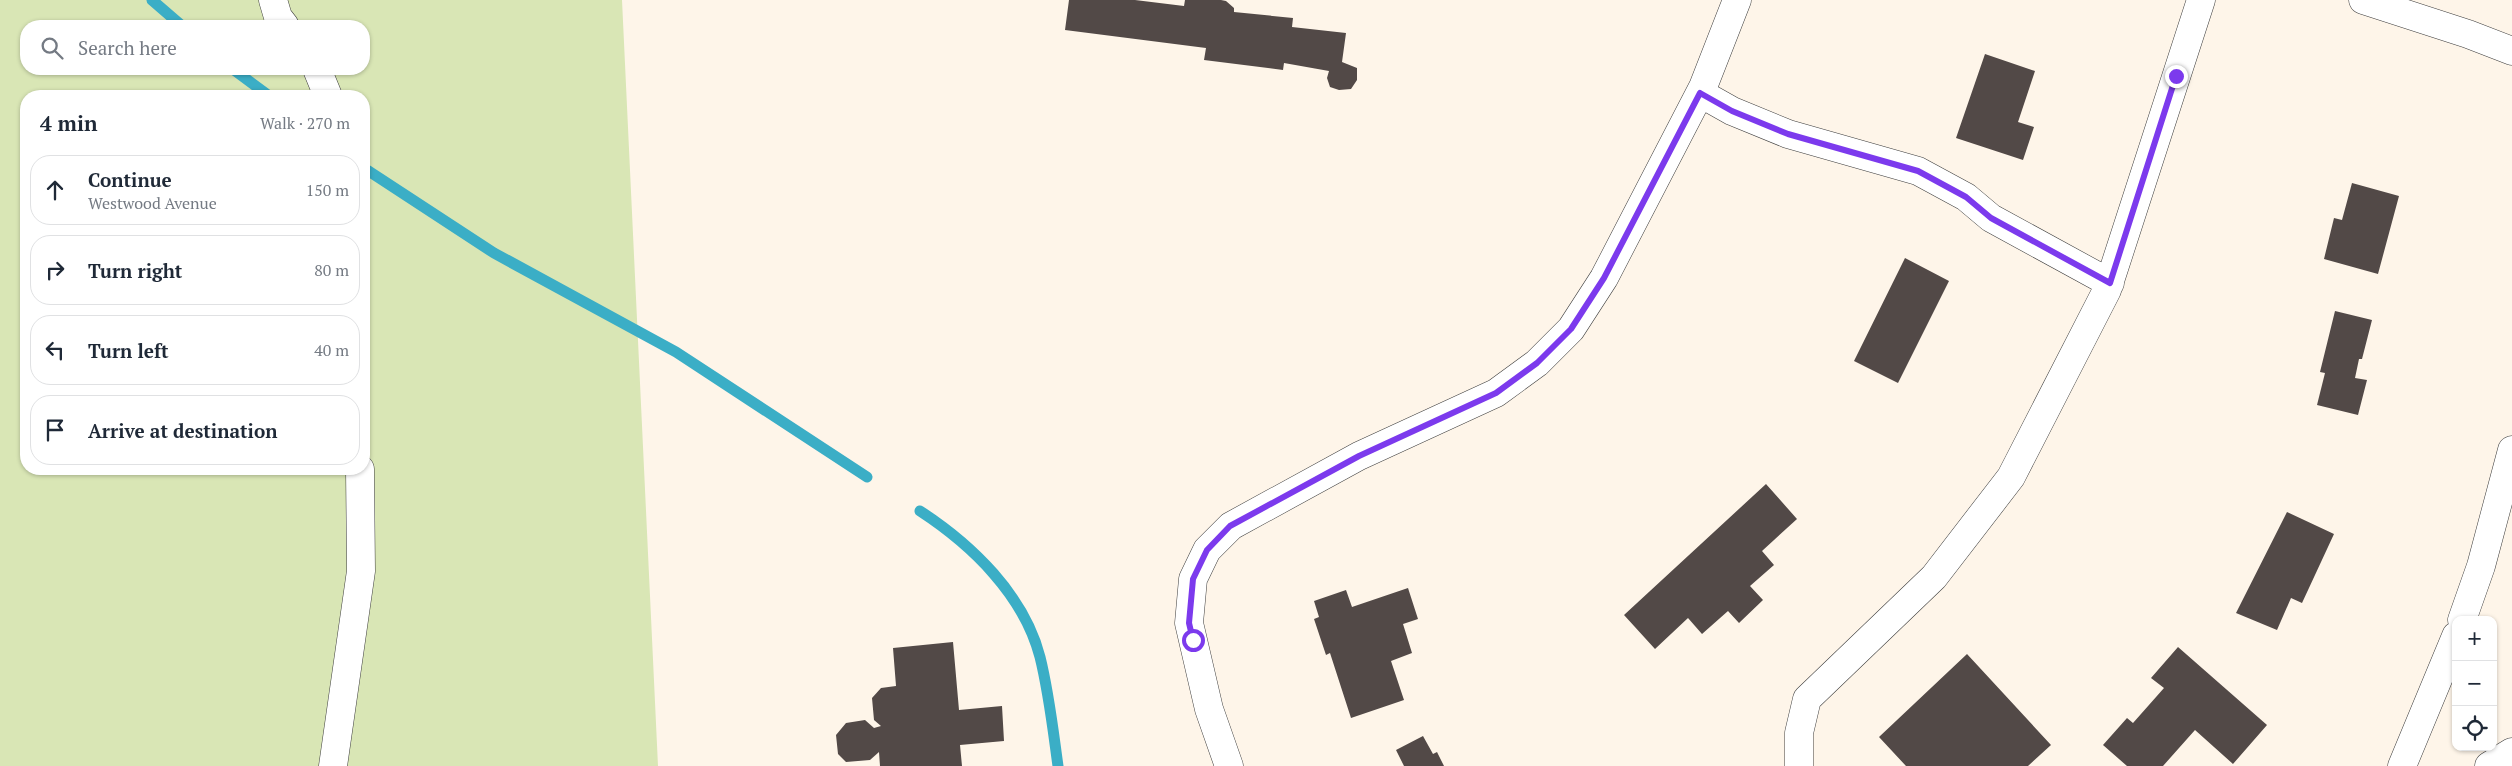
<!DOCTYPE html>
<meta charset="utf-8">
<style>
:root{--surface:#fff;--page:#f2f2f3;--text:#1f2937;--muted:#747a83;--line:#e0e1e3}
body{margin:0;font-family:"PT Serif",serif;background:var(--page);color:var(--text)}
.controls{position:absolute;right:15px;bottom:15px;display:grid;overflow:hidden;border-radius:10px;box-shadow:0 1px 4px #0004}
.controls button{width:45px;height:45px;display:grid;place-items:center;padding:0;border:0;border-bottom:1px solid var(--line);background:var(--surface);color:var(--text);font:25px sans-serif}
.stop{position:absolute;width:15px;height:15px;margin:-11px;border:4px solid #7c3aed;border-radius:50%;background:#fff}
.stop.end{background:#7c3aed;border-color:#fff;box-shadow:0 1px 5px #0008}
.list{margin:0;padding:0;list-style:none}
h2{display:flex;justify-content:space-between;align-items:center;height:65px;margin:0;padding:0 20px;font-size:21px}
h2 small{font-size:16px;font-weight:400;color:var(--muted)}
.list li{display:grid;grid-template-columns:32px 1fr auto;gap:15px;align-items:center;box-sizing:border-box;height:70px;margin:0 10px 10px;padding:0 10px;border:1px solid var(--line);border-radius:20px}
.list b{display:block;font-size:19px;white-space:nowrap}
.list p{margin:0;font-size:16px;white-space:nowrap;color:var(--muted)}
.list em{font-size:16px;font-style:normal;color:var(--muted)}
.icon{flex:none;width:28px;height:28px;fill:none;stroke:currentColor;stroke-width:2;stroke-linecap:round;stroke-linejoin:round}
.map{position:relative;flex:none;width:2512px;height:766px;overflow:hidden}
.search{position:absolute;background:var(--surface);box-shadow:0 1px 4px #0004;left:20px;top:20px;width:350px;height:55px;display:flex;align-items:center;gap:12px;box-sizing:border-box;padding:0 18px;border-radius:20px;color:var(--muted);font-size:19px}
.panel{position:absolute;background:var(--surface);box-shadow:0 1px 4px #0004;left:20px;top:90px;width:350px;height:385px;border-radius:20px}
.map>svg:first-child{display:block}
</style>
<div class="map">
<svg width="2512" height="766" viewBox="0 0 2512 766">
<rect width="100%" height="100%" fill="#fef5e9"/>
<path fill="#d9e6b5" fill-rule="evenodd" d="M 0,0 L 622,0 L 658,766 L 0,766 ZM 26,26 L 364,26 L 364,69 L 26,69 ZM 26,96 L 364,96 L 364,469 L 26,469 Z"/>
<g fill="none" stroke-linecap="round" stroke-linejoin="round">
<path stroke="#3baec6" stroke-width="11" d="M 152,0 L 182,26
M 233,69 L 269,96
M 364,168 L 494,253 L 676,352 L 867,477
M 920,511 C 972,545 1024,595 1040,657 C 1049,693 1053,730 1058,766"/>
</g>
<path fill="#524947" d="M 1069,0 L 1135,0 L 1184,6 L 1185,0 L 1221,0 L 1226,1 L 1234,8 L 1234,12 L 1293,18 L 1292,27 L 1346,33 L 1342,62 L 1357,68 L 1357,80 L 1351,89 L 1339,90 L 1330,87 L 1327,78 L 1329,71 L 1284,63 L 1283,70 L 1204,60 L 1206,48 L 1065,30 Z
M 1985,54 L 2035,71 L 2018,122 L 2034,127 L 2023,160 L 1956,138 Z
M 2352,183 L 2399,196 L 2378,274 L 2324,259 L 2334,218 L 2342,220 Z
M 1905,258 L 1949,281 L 1898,383 L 1854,361 Z
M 2335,311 L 2372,320 L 2362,359 L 2359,359 L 2355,378 L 2367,380 L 2358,415 L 2317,405 L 2325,373 L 2320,372 Z
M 1766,484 L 1797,519 L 1762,551 L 1774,565 L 1750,586 L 1763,600 L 1739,623 L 1728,611 L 1702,634 L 1688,618 L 1655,649 L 1624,615 Z
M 2287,512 L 2334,534 L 2302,603 L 2291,598 L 2277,630 L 2236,613 Z
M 1408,588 L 1418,619 L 1403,624 L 1412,653 L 1391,661 L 1404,700 L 1351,718 L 1330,653 L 1326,655 L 1314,619 L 1319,617 L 1314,601 L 1346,590 L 1352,607 Z
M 953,642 L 959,710 L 1002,706 L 1004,741 L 960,745 L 962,766 L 880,766 L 879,752 L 870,760 L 846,762 L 838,754 L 836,735 L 846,723 L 865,720 L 874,728 L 881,726 L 874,720 L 872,698 L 881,688 L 896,686 L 893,648 Z
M 2178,647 L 2267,725 L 2233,764 L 2195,730 L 2163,766 L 2127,766 L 2103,745 L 2127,718 L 2133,723 L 2164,688 L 2151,678 Z
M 1967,654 L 2051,745 L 2028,766 L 1906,766 L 1879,737 Z
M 1423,736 L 1433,754 L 1437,752 L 1444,766 L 1404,766 L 1396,750 Z"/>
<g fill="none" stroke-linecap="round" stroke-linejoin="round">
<g stroke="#3d3d3d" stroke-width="29">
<path id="minor" d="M 273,0 L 278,17 L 285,26
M 2363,0 L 2468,34 L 2512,51
M 317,69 L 328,96
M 1700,93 L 1732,111 L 1788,134 L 1918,171 L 1966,197 L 1991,218 L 2110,283
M 2462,620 L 2481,566 L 2512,450
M 333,766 L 361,571 L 360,469
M 1229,766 L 1209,709 L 1189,623 L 1193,579 L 1207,550 L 1231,526 L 1359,456 L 1496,393 L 1537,363 L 1571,329 L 1604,278 L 1703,87 L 1737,0
M 1799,766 L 1799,733 L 1807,699 L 1934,577 L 2011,477 L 2107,290 L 2201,0
M 2402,766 L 2456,636
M 2489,766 L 2512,752"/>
</g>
<use href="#minor" stroke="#fff" stroke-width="28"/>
</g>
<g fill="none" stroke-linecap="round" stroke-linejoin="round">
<path stroke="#7c3aed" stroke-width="6" d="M 1193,640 L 1189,623 L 1193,579 L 1207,550 L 1230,526 L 1359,456 L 1496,393 L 1537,363 L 1571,329 L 1604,278 L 1700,93 L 1732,111 L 1788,134 L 1918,171 L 1966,197 L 1991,218 L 2110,283 L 2176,76"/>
</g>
</svg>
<div class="controls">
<button>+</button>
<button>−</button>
<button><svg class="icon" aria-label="locate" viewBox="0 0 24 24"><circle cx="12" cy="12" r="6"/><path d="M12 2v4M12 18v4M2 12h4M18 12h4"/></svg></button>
</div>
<div class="stop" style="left:1193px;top:640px"></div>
<div class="stop end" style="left:2176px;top:76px"></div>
<div class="search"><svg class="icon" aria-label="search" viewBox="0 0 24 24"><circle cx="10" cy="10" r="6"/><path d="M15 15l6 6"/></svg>Search here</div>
<section class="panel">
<h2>4 min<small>Walk · 270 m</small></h2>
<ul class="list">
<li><svg class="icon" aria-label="ahead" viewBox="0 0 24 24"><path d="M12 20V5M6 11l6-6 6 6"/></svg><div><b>Continue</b><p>Westwood Avenue</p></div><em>150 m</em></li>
<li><svg class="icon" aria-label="right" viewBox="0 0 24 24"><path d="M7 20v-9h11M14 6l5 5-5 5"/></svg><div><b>Turn right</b></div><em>80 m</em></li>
<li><svg class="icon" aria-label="left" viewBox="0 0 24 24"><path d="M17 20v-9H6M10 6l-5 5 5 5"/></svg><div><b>Turn left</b></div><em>40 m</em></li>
<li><svg class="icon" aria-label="arrive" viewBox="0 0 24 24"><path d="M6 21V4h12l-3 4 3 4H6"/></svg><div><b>Arrive at destination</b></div></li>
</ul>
</section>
</div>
